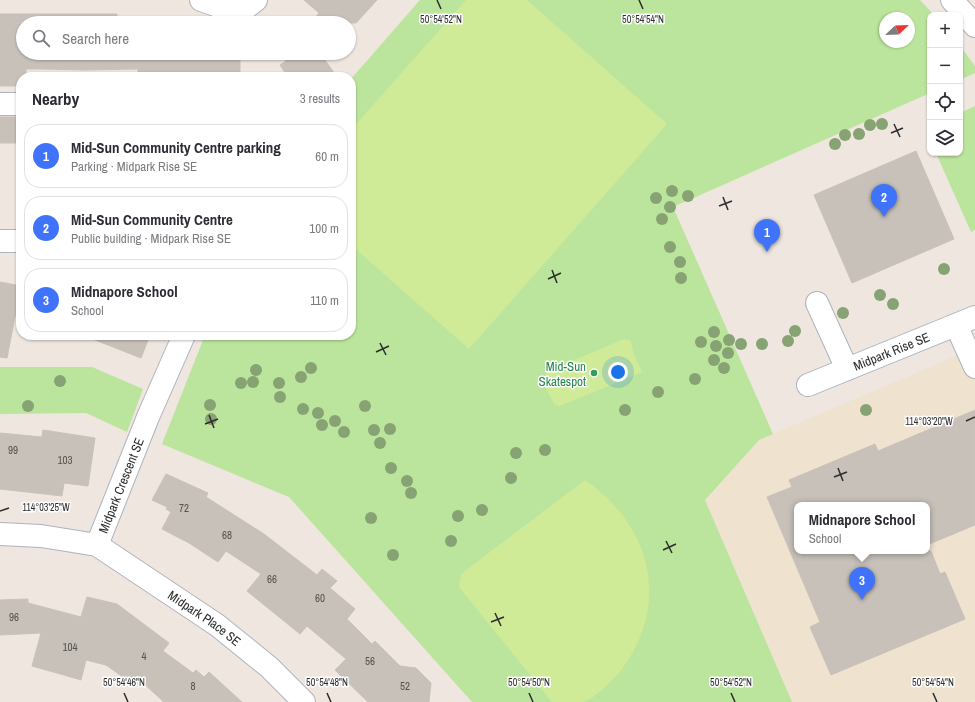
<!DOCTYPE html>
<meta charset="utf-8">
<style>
:root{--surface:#fff;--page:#f2f2f3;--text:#2b2b33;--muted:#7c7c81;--line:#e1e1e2;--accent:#3f73fb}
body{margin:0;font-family:"Archivo Narrow",sans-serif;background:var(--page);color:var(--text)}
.controls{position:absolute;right:12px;top:12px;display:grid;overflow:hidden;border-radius:8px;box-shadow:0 1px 3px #0004}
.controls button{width:36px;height:36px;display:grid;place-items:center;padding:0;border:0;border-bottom:1px solid var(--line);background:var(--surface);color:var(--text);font:20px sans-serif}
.compass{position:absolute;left:879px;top:12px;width:36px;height:36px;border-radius:50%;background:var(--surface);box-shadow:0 1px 3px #0004;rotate:67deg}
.you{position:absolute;left:618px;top:372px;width:14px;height:14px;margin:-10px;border:3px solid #fff;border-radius:50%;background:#1a73e8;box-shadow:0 0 0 6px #1a73e833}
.badge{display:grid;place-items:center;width:26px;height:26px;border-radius:50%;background:var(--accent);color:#fff;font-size:13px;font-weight:700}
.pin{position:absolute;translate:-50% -33px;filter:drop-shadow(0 1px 2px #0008)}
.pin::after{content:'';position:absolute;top:21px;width:14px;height:12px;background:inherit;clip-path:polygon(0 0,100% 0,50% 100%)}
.popup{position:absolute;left:794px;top:502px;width:136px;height:52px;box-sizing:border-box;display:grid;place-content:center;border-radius:8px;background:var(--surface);filter:drop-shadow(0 1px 3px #0005);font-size:13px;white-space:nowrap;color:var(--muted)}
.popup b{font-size:15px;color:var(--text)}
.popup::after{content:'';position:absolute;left:50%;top:100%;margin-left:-8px;border:8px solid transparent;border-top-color:var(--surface)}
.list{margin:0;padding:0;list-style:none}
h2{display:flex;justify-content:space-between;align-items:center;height:52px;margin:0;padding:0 16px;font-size:17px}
h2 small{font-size:13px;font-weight:400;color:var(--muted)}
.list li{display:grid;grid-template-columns:26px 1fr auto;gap:12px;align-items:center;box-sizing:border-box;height:64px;margin:0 8px 8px;padding:0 8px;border:1px solid var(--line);border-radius:16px}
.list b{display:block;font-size:15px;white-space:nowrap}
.list p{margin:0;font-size:13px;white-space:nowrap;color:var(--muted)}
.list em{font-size:13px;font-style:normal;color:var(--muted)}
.icon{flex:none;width:22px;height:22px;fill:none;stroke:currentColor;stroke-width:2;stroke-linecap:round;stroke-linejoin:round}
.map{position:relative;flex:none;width:975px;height:702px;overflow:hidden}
.search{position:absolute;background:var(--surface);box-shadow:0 1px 3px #0004;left:16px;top:16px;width:340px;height:44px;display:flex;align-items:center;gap:10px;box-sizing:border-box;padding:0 14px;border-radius:22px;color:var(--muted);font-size:15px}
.panel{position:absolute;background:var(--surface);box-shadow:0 1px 3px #0004;left:16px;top:72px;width:340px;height:268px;border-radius:16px}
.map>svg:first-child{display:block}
</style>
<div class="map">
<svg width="975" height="702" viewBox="0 0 975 702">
<rect width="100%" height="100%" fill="#eee6df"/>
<path fill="#efe2cf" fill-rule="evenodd" d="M 975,348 L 975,700 L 971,702 L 792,702 L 705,500 L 759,440 ZM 797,505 L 927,505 L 927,551 L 797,551 Z"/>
<path fill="#bbe49c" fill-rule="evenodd" d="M 420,0 L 920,0 L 934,15 L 930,15 L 930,93 L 673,207 L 773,434 L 759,440 L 705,500 L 792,702 L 472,702 L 289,497 L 162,444 L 205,335 L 351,335 L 351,79 ZM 885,18 L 909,18 L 909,42 L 885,42 Z
M 960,46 L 975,66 L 975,73 L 960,80 Z
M 975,106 L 975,230 L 971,232 L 936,153 L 960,153 L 960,113 Z
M 0,367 L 92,367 L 143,389 L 127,432 L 86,413 L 0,414 Z"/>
<path fill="#cfeb98" d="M 466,0 L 527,0 L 667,124 L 469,349 L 351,245 L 351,130 Z
M 624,339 L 631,341 L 633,352 L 642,372 L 560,406 L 555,405 L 544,385 L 546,374 L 553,369 Z
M 585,480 C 651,525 671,603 622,669 C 614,679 594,700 582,702 C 573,702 561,702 552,702 L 459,587 L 461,574 Z"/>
<path fill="#c7c1ba" stroke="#cac2b8" d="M 304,0 L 377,0 L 356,23 L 311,23 L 319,13 Z
M 0,14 L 117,14 L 117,23 L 23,23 L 23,53 L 221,53 L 221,59 L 240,59 L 240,77 L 199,77 L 199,74 L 138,77 L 138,69 L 85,70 L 41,69 L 26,69 L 26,77 L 21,77 L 21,86 L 0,86 Z
M 281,53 L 320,53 L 337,77 L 288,77 L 280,65 L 286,61 Z
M 0,117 L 21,117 L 21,143 L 0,143 Z
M 916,151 L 954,239 L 852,283 L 814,195 Z
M 0,282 L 21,286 L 7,358 L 0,357 Z
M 85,335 L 150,335 L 141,358 L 85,336 Z
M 975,410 L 975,525 L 927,545 L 927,505 L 797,505 L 797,551 L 931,551 L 940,574 L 945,572 L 965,619 L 831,675 L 810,627 L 820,622 L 767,497 L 792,487 L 789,480 L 875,444 L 878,451 Z
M 43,430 L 95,438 L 88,486 L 64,483 L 62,496 L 0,489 L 0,433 L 42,437 Z
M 166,474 L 208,493 L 206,497 L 264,534 L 317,575 L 322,569 L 337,581 L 330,588 L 355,609 L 347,619 L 372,644 L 375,641 L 400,666 L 416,668 L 431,683 L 429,702 L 368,702 L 335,670 L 346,659 L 307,626 L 300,634 L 247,591 L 261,574 L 226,551 L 218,562 L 189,543 L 162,529 L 171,512 L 166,509 L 167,507 L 152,500 Z
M 87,597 L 117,604 L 169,643 L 163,651 L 193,673 L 196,670 L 204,677 L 209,672 L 242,702 L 164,702 L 143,683 L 124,683 L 123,677 L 106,665 L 86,660 L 81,680 L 64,675 L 32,666 L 41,633 L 0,635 L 0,600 L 28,599 L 28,603 L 81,617 Z"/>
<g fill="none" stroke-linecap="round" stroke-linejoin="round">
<g stroke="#afb3bd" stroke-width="24">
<g id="minor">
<path d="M 201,0 L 224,8 L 242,11 L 256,0"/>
<path d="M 952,0 L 975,26"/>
<path d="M 0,104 L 21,104"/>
<path d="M 0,241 L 21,241"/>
<path d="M 817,303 L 847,369"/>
<path d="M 956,325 L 975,367"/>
<path id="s1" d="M 808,385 L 975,317"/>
<path id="s2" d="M 0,534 L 41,536 L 97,545 L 148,417 L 184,335"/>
<path id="s3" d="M 97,545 L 217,625 L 269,667 L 304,702"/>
</g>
</g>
<use href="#minor" stroke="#fff" stroke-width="22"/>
</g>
<g fill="#87a273">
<circle cx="882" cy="124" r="6"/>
<circle cx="870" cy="125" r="6"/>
<circle cx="859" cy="134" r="6"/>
<circle cx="845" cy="135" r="6"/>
<circle cx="835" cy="144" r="6"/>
<circle cx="672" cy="191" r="6"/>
<circle cx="688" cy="196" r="6"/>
<circle cx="656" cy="198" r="6"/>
<circle cx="670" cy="207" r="6"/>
<circle cx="662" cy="219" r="6"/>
<circle cx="670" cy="247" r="6"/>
<circle cx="680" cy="262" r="6"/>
<circle cx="944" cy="269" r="6"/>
<circle cx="681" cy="278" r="6"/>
<circle cx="880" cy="295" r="6"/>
<circle cx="893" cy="304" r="6"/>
<circle cx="843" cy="313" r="6"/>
<circle cx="795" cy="331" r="6"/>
<circle cx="714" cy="332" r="6"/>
<circle cx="729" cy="340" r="6"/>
<circle cx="788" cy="341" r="6"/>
<circle cx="701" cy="342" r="6"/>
<circle cx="741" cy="344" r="6"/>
<circle cx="762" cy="344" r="6"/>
<circle cx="716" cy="346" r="6"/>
<circle cx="728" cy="353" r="6"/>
<circle cx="714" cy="360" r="6"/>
<circle cx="311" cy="368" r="6"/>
<circle cx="724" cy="368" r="6"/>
<circle cx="256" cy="370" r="6"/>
<circle cx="301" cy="377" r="6"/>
<circle cx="695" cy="379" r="6"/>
<circle cx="60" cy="381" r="6"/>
<circle cx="253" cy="382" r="6"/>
<circle cx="241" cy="383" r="6"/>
<circle cx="279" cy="383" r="6"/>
<circle cx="658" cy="392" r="6"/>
<circle cx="280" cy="397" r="6"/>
<circle cx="210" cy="405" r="6"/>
<circle cx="28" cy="406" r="6"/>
<circle cx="365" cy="406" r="6"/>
<circle cx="303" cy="409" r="6"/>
<circle cx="625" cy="410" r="6"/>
<circle cx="866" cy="410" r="6"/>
<circle cx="318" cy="413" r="6"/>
<circle cx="211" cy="419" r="6"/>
<circle cx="335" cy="421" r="6"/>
<circle cx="322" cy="425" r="6"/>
<circle cx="390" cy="429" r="6"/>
<circle cx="374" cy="430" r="6"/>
<circle cx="344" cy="432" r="6"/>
<circle cx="380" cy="443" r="6"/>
<circle cx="545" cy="450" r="6"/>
<circle cx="516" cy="453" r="6"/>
<circle cx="391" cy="468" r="6"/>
<circle cx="511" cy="478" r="6"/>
<circle cx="407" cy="481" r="6"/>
<circle cx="411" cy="493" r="6"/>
<circle cx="482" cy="510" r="6"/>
<circle cx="458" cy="516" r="6"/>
<circle cx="371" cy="518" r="6"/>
<circle cx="451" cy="541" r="6"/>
<circle cx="393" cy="555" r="6"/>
</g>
<path fill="none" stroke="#2d2d2d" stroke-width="1.5" d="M 437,0 L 441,9M 639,0 L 643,9M 894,124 L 900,137M 891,133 L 903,128M 723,197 L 728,210M 719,206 L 732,201M 552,270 L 557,283M 548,279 L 561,273M 380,343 L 386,355M 376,352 L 389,346M 209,415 L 214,428M 966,421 L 975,417M 205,424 L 218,419M 838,468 L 843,481M 834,477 L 847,472M 0,511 L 9,508M 666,541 L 672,553M 663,550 L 676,544M 495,613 L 501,626M 491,622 L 504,617M 124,693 L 128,702M 327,693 L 331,702M 529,693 L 533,702M 731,693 L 735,702M 933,693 L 937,702"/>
<circle fill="#2e9e5b" stroke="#fff" stroke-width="1.5" cx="594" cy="373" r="4"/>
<g text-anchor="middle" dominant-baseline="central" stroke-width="3" stroke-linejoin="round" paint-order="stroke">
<g font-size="11" fill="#545250">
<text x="13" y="450">99</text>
<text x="65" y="460">103</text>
<text x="184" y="508">72</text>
<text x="227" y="535">68</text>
<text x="272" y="579">66</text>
<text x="320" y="598">60</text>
<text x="14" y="617">96</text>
<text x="70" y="647">104</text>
<text x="144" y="656">4</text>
<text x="370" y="661">56</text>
<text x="193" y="686">8</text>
<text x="405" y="686">52</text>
</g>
<g font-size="13" fill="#2d2d2d" stroke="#fff">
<text stroke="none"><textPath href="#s1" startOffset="90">Midpark Rise SE</textPath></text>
<text stroke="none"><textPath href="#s2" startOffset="162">Midpark Crescent SE</textPath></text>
<text stroke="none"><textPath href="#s3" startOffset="130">Midpark Place SE</textPath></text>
</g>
<g font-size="13" fill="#27864d" stroke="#fff" text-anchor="end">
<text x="586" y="366">Mid-Sun<tspan x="586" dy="15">Skatespot</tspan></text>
</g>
</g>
<g font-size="10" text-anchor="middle" fill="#2d2d2d" stroke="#fff" stroke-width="3" stroke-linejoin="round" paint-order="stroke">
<text x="441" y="23">50°54'52"N</text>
<text x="643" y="23">50°54'54"N</text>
<text x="929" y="425">114°03'20"W</text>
<text x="46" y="511">114°03'25"W</text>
<text x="124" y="686">50°54'46"N</text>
<text x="327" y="686">50°54'48"N</text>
<text x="529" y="686">50°54'50"N</text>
<text x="731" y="686">50°54'52"N</text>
<text x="933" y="686">50°54'54"N</text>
</g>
</svg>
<div class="controls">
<button>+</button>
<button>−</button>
<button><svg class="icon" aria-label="locate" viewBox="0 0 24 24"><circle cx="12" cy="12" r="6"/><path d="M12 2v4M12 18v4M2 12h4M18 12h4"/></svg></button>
<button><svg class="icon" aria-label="layers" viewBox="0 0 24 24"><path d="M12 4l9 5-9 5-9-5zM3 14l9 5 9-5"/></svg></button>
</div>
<svg class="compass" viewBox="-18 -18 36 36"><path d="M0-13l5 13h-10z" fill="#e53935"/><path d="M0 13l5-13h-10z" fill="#7c7c81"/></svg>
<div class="you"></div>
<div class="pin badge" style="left:767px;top:252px">1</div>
<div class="pin badge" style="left:884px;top:217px">2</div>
<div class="pin badge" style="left:862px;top:600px">3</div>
<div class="popup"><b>Midnapore School</b>School</div>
<div class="search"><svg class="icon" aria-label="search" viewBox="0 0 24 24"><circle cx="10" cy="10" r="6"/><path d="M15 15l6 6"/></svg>Search here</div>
<section class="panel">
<h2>Nearby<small>3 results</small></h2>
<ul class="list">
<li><span class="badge">1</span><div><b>Mid-Sun Community Centre parking</b><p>Parking · Midpark Rise SE</p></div><em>60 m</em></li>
<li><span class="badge">2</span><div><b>Mid-Sun Community Centre</b><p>Public building · Midpark Rise SE</p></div><em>100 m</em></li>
<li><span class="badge">3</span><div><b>Midnapore School</b><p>School</p></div><em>110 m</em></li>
</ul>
</section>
</div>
